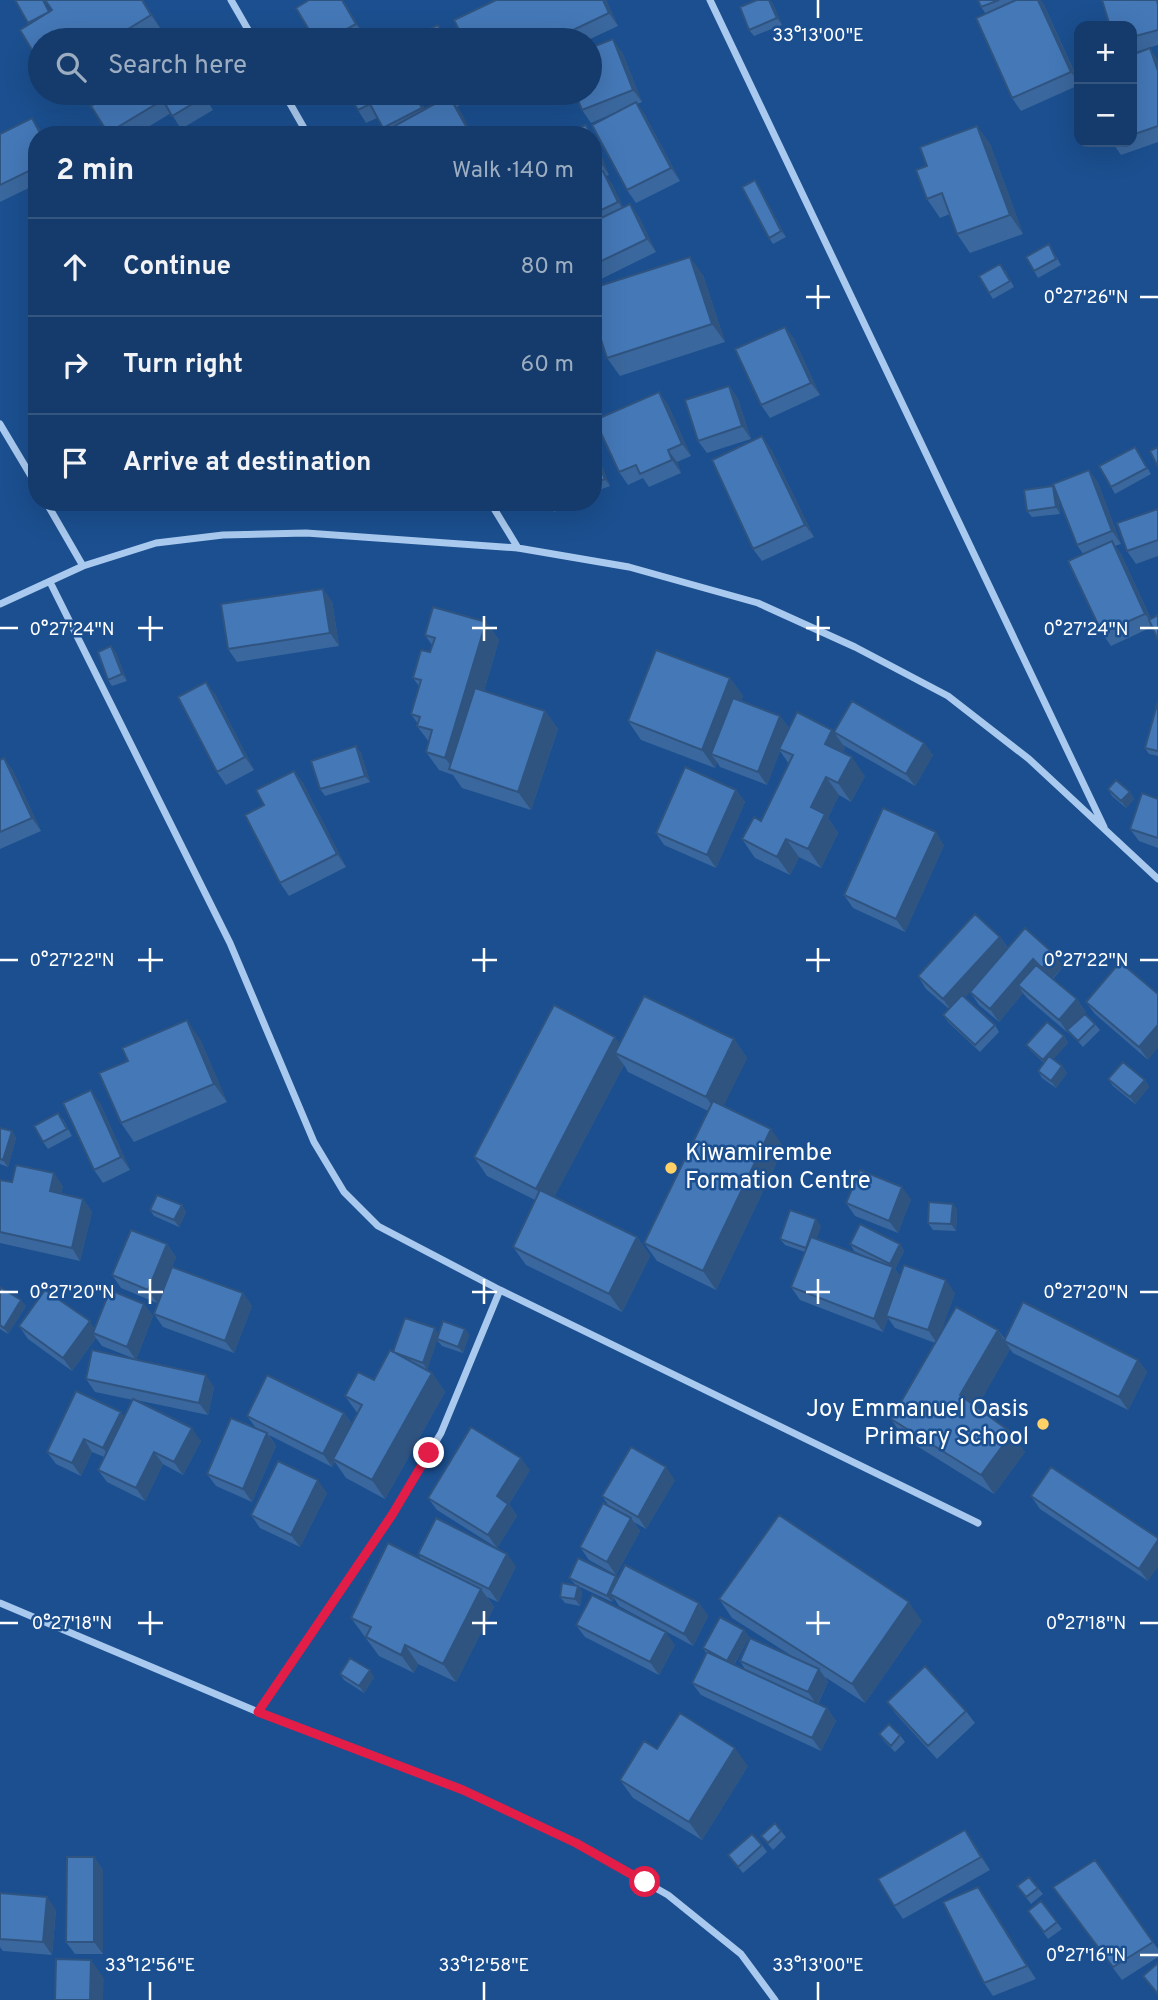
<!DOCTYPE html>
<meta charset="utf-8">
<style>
:root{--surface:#143b6b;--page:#214673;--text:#f1f3f6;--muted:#9dadc1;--line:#33557e}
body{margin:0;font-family:Overpass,sans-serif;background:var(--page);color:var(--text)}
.controls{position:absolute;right:21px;top:21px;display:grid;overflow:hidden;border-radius:14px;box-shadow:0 7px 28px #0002}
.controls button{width:63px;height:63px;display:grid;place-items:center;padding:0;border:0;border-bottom:2px solid var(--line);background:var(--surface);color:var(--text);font:35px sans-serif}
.stop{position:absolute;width:21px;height:21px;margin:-16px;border:5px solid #e11d48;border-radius:50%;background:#fff}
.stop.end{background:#e11d48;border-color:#fff;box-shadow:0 2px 7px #0008}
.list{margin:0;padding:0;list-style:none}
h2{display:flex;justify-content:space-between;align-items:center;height:91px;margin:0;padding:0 28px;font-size:30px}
h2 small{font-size:23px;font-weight:400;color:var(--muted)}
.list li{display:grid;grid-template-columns:46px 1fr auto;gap:21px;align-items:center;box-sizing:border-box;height:98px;padding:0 28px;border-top:2px solid var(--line)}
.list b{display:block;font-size:26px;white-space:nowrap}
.list em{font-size:23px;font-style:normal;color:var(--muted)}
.icon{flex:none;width:38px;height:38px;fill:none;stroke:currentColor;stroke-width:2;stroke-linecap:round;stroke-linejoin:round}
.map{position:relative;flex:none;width:1158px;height:2000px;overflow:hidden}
.search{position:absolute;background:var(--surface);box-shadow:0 7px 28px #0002;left:28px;top:28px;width:574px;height:77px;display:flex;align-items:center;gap:18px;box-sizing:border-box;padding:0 24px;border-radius:38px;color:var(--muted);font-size:26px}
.panel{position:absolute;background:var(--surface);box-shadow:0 7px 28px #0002;left:28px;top:126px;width:574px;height:385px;border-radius:28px}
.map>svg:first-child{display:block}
</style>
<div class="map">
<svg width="1158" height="2000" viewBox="0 0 1158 2000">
<rect width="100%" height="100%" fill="#1b4f8f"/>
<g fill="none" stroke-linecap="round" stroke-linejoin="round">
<path stroke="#a9c9ee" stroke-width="7" d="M 231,0 L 254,40
M 710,0 L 1104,827
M 284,93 L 308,135
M 0,424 L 37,486
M 46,502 L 83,566
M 490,502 L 518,548
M 50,582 L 230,943 L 314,1142 L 344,1192 L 378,1226 L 500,1290 L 978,1523
M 0,604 L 83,566 L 156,543 L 223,535 L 306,533 L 518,548 L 629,567 L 758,603 L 855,647 L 948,696 L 1029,759 L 1158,879
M 0,1603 L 258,1712 L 463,1790 L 576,1843 L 668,1895 L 741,1954 L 775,2000
M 258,1712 L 392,1515 L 441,1433 L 500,1290"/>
</g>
<path fill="#3a679d" d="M 15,0 L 50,11 L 52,10 L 45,0 L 143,0 L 164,34 L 153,40 L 40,40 L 40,64 L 20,30 L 29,24 Z
M 343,0 L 365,37 L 359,40 L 315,40 Z
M 606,0 L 618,26 L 588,40 L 464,40 Z
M 978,0 L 1040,0 L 1044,5 L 1079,82 L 1079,85 L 1021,111 L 1012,98 L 986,14 L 981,7 Z
M 1158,0 L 1158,45 L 1132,53 L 1132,26 Z
M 772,2 L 782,25 L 754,36 L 749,30 Z
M 622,52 L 642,102 L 637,104 L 645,115 L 680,181 L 636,203 L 627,190 L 612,114 L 591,123 L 582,110 Z
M 1132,55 L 1158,60 L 1158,142 L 1121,155 L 1112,142 L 1132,142 Z
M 202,93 L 213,110 L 181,129 L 171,113 L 135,135 L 109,135 L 91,106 Z
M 348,93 L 416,93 L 425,109 L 455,93 L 461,104 L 457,107 L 462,114 L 385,131 L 377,118 L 366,123 L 358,110 Z
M 463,93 L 477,93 L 467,98 Z
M 32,118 L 41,131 L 37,135 L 37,184 L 0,202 L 0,134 Z
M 977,126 L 990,144 L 1023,234 L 970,253 L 957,234 L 950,214 L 940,218 L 927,199 L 927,166 Z
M 593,136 L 609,175 L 606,176 L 612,184 L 623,207 L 639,217 L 656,252 L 593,283 Z
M 759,187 L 786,237 L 773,244 L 769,238 Z
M 1049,244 L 1061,265 L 1038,278 L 1034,271 Z
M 1005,270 L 1014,287 L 993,299 L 989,293 Z
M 703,275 L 725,342 L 620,376 L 607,358 Z
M 785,327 L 794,339 L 820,395 L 770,418 L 761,405 Z
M 729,386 L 738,399 L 751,439 L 707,453 L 698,441 Z
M 659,392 L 668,405 L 691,456 L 677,462 L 681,473 L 649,487 L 643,478 L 628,485 L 619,472 Z
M 593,445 L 610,486 L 594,492 L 593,491 Z
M 1135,447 L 1151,474 L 1115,494 L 1111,487 Z
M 771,449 L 814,537 L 762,561 L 753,549 Z
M 1089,470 L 1098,483 L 1121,544 L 1115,546 L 1121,554 L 1151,619 L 1152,627 L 1111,646 L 1102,633 L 1083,554 L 1077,545 L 1058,495 L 1060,514 L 1032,517 L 1027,511 L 1053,486 L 1056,491 Z
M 535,502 L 575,502 L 554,512 L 549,505 L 540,509 Z
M 1158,509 L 1158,556 L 1136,564 L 1127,551 Z
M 332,601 L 339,646 L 237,662 L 228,649 Z
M 486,622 L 499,640 L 484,691 L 545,711 L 558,729 L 531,810 L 462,788 L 453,775 L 439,770 L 426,752 L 429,742 L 417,726 L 418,724 L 411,714 L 419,686 L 413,678 L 430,652 L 432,645 L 425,635 Z
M 111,646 L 116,653 L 127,681 L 112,686 L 108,680 Z
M 730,678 L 743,696 L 741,701 L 780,716 L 789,728 L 832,730 L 845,748 L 842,753 L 865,776 L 851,802 L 839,795 L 828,818 L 838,833 L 821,868 L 799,857 L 790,875 L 755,858 L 742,839 L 761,821 L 789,764 L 780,751 L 767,785 L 720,767 L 717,762 L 715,768 L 641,740 L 628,721 Z
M 215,694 L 254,770 L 226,785 L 217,772 Z
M 1158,701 L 1158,756 L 1149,754 L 1145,748 Z
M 834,732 L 924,743 L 933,755 L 915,786 L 843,745 Z
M 356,746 L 361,753 L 370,782 L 325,796 L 320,789 Z
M 4,758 L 13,771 L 41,831 L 0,849 L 0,760 Z
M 294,771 L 303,783 L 346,867 L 289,896 L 280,883 L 264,805 Z
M 1108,789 L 1130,792 L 1134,799 L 1126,808 L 1112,796 Z
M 736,790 L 745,802 L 716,868 L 664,845 L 656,833 Z
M 1158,799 L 1158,848 L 1139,841 L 1130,829 Z
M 944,845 L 905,932 L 853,908 L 844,895 Z
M 1000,937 L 1008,948 L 1054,954 L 1063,967 L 1053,979 L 1077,999 L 1086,1012 L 1082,1017 L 1095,1024 L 1100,1030 L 1083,1047 L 1069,1032 L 1068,1033 L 1027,998 L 1023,993 L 999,1022 L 979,1005 L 970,992 L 975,986 L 965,997 L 995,1025 L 999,1032 L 980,1052 L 948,1022 L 943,1015 L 949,1009 L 926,989 L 918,976 Z
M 1158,994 L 1148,1060 L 1095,1014 L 1086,1002 Z
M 1064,1036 L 1068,1043 L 1053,1059 L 1062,1066 L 1067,1073 L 1056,1088 L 1042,1078 L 1038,1071 L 1044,1063 L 1031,1051 L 1026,1045 Z
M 200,1039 L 227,1102 L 134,1142 L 121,1123 Z
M 734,1039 L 747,1058 L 723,1106 L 784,1147 L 716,1290 L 657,1261 L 644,1243 L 708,1111 L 628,1072 L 624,1065 L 554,1197 L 637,1237 L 650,1256 L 622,1312 L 526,1265 L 513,1247 L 535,1200 L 487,1176 L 474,1157 L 620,1044 Z
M 1108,1079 L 1145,1080 L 1149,1087 L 1135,1104 L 1113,1086 Z
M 100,1103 L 130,1170 L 103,1183 L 94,1170 Z
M 63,1119 L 72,1136 L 48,1149 L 43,1142 Z
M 0,1128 L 12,1131 L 16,1138 L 8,1167 L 0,1164 Z
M 0,1180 L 12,1182 L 63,1186 L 61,1194 L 83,1199 L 92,1212 L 80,1261 L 0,1243 Z
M 911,1199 L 898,1233 L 855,1216 L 846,1203 Z
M 953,1204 L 957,1210 L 956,1231 L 933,1230 L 928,1223 Z
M 182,1205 L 186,1212 L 179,1227 L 154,1216 L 150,1210 Z
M 821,1226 L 816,1239 L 869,1258 L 854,1251 L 850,1244 L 900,1244 L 904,1251 L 895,1269 L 900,1276 L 955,1293 L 940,1334 L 998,1330 L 1005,1339 L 1138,1360 L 1147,1372 L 1128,1410 L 1013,1353 L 1010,1349 L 977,1407 L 1025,1452 L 994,1494 L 904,1438 L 891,1419 L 935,1343 L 895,1328 L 888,1318 L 883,1332 L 800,1300 L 791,1287 L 805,1252 L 785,1245 L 780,1239 Z
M 167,1244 L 176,1257 L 157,1303 L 121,1288 L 112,1275 Z
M 0,1287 L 26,1306 L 8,1334 L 0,1329 Z
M 243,1293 L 252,1306 L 234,1353 L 163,1327 L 154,1314 Z
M 144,1304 L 153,1316 L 136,1360 L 214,1387 L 208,1415 L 136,1400 L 201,1441 L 183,1475 L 163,1464 L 145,1501 L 107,1482 L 98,1470 L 104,1457 L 92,1452 L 81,1476 L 56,1464 L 47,1452 L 124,1417 L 133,1400 L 95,1392 L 86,1379 L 135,1359 L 102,1346 L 96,1338 L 72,1371 L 28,1339 L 19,1326 L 95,1329 Z
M 465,1329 L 469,1335 L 463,1353 L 442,1346 L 437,1340 L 427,1370 L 422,1368 L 432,1373 L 445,1392 L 385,1499 L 346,1478 L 335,1462 L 332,1467 L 269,1435 L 276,1446 L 252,1502 L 216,1486 L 207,1474 L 256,1428 L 247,1416 L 344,1413 L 352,1424 L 358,1414 L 345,1396 L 374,1380 L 393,1352 L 439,1334 Z
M 530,1470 L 509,1504 L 517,1516 L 497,1548 L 437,1510 L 428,1498 Z
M 675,1480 L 646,1529 L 634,1522 L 640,1531 L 616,1575 L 589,1560 L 580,1547 L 609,1506 L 602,1496 Z
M 327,1493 L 300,1547 L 260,1528 L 251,1515 Z
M 1031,1496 L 1158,1538 L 1148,1581 L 1040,1509 Z
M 418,1554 L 516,1566 L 498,1602 L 487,1597 L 494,1607 L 456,1682 L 418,1664 L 414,1673 L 379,1656 L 351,1618 L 421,1559 Z
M 616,1576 L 618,1579 L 699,1603 L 708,1616 L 693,1646 L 619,1606 L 614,1598 L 612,1602 L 578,1586 L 582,1592 L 580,1606 L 565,1603 L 560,1597 L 576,1585 L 569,1578 Z
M 719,1599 L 922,1621 L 865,1703 L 825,1677 L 828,1682 L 818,1704 L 827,1708 L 836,1721 L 821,1751 L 701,1695 L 692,1683 L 706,1653 L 703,1648 L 744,1630 L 749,1637 L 734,1665 L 746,1671 L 740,1661 L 795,1658 L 732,1618 Z
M 576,1625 L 675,1645 L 659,1675 L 585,1637 Z
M 340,1674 L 374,1677 L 364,1693 L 344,1680 Z
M 887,1702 L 966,1711 L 975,1723 L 937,1759 L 896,1714 Z
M 879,1734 L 900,1735 L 905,1742 L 895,1752 L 884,1741 Z
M 657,1749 L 748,1766 L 702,1840 L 633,1798 L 620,1780 Z
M 965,1830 L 974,1843 L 990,1870 L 903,1919 L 894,1906 Z
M 781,1831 L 786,1837 L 773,1850 L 761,1836 Z
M 762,1845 L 767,1852 L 743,1873 L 728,1855 Z
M 94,1857 L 103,1870 L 103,1954 L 75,1954 L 66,1942 Z
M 1095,1860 L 1158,1949 L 1158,1957 L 1122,1980 L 1062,1900 Z
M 1017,1886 L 1038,1888 L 1043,1894 L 1031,1904 Z
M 0,1893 L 56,1910 L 52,1955 L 3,1951 L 0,1947 Z
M 987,1900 L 1036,1979 L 993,1996 L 984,1983 Z
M 1041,1901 L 1062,1929 L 1048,1939 L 1028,1911 Z"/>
<path fill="#305480" d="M 142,0 L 143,0 L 164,34 L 151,15 Z
M 342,0 L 343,0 L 365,37 L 356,24 Z
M 603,0 L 606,0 L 618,26 L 609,13 Z
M 769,0 L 772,2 L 782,25 L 777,18 Z
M 1038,0 L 1040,0 L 1044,5 L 1079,83 L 1071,72 Z
M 613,39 L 622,52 L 642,102 L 633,90 Z
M 1150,48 L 1158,60 L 1158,71 Z
M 414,93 L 416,93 L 431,120 L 422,108 Z
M 449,96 L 462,114 L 473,135 L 471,135 Z
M 636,102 L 645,115 L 680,181 L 671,168 Z
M 32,118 L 41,131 L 43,135 L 41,135 Z
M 977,126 L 990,144 L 1023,234 L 1010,215 Z
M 593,136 L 595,138 L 609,175 L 600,162 L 593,144 Z
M 603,171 L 612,184 L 627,215 L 618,202 Z
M 755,180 L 759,187 L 786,237 L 781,231 Z
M 630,204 L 639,217 L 656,252 L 647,239 Z
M 690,257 L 703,275 L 725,342 L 712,324 Z
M 785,327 L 794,339 L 820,395 L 811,383 Z
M 729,386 L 738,399 L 751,439 L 742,426 Z
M 659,392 L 668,405 L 691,456 L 682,444 Z
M 762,436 L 771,449 L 814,537 L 805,525 Z
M 593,445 L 610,486 L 605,479 L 593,450 Z
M 668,450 L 677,462 L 681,473 L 672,460 Z
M 1089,470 L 1098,483 L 1121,544 L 1112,531 Z
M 1053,486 L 1057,493 L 1060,514 L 1056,507 Z
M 1112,541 L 1121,554 L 1154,626 L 1145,614 Z
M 323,589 L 332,601 L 339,646 L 330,633 Z
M 486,622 L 499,640 L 460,772 L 455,771 L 445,758 Z
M 111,646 L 116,653 L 127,681 L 122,674 Z
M 730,678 L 743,696 L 719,757 L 711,754 L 717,762 L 715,768 L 702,750 Z
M 206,682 L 215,694 L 254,770 L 245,757 Z
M 545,711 L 558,729 L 531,810 L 518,792 Z
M 780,716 L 789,728 L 779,749 L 780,751 L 767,785 L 758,772 Z
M 832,730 L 845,748 L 838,763 L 825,744 Z
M 924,743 L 933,755 L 915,786 L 906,774 Z
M 356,746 L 361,753 L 370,782 L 365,776 Z
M 852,757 L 865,776 L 851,802 L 838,783 Z
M 4,758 L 13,771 L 41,831 L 32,818 Z
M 294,771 L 303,783 L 346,867 L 337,854 Z
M 826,777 L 839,795 L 828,818 L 838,833 L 821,868 L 808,849 L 811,807 Z
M 736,790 L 745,802 L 716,868 L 707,855 Z
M 1130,792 L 1134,799 L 1126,808 L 1121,801 Z
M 936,832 L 944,845 L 905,932 L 896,919 Z
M 786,839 L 799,857 L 790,875 L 777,857 Z
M 1000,937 L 1009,950 L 952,1012 L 943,999 Z
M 1054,954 L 1063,967 L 1051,980 L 1042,968 Z
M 1033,959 L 1042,972 L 1018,985 L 1023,993 L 999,1022 L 990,1009 Z
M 1077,999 L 1086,1012 L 1068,1033 L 1059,1020 Z
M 187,1020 L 200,1039 L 227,1102 L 214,1084 Z
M 1158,1025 L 1158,1048 L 1148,1060 L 1139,1047 Z
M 1064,1036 L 1068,1043 L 1047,1066 L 1043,1060 Z
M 615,1037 L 628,1056 L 615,1053 L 624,1065 L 549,1207 L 536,1189 Z
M 734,1039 L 747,1058 L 719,1116 L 706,1097 Z
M 1062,1066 L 1067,1073 L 1056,1088 L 1051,1081 Z
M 1145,1080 L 1149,1087 L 1135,1104 L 1130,1097 Z
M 91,1090 L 100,1103 L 130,1170 L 121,1157 Z
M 771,1129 L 784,1147 L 716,1290 L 703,1271 Z
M 12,1131 L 16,1138 L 8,1167 L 3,1160 Z
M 54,1173 L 63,1186 L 59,1204 L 50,1191 Z
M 902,1187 L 911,1199 L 898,1233 L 889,1221 Z
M 83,1199 L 92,1212 L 80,1261 L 72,1248 Z
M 953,1204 L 957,1210 L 956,1231 L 951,1224 Z
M 182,1205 L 186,1212 L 179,1227 L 174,1220 Z
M 816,1219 L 821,1226 L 811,1254 L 806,1248 Z
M 637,1237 L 650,1256 L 622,1312 L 609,1294 Z
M 167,1244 L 176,1257 L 157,1303 L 148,1290 Z
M 900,1244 L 904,1251 L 895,1269 L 902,1279 L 886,1316 L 888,1318 L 883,1332 L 874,1319 L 893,1268 L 890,1264 Z
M 946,1280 L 955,1293 L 937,1343 L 928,1330 Z
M 243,1293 L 252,1306 L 234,1353 L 225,1341 Z
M 21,1300 L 26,1306 L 8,1334 L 4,1328 Z
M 144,1304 L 153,1316 L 136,1360 L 127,1347 Z
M 90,1321 L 98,1334 L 93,1333 L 96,1338 L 72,1371 L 63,1358 Z
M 435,1328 L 439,1335 L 427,1370 L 423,1363 Z
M 465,1329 L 469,1335 L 463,1353 L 458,1347 Z
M 998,1330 L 1010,1349 L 973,1414 L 960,1395 Z
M 1138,1360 L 1147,1372 L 1128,1410 L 1119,1397 Z
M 432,1373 L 445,1392 L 385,1499 L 372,1480 Z
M 206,1375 L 214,1387 L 208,1415 L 199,1403 Z
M 121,1412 L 130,1424 L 112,1461 L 103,1448 Z
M 344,1413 L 353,1426 L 333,1459 L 335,1462 L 332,1467 L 323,1454 Z
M 192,1428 L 201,1441 L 183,1475 L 174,1462 Z
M 267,1433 L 276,1446 L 252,1502 L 243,1489 Z
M 1012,1433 L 1025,1452 L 994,1494 L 981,1475 Z
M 84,1439 L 92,1452 L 81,1476 L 72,1463 Z
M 154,1452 L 163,1464 L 145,1501 L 136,1488 Z
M 521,1458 L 530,1470 L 509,1504 L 517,1516 L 497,1548 L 488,1535 L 497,1496 Z
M 666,1467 L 675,1480 L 646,1529 L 638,1517 Z
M 318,1480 L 327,1493 L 300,1547 L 291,1535 Z
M 631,1518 L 640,1531 L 616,1575 L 607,1562 Z
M 1158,1540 L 1158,1567 L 1148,1581 L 1139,1569 Z
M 507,1554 L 516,1566 L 498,1602 L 489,1589 Z
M 616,1576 L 621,1583 L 610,1594 L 614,1598 L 612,1602 L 607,1596 Z
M 578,1586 L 582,1592 L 580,1606 L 575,1599 Z
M 481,1589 L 494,1607 L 456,1682 L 443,1664 Z
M 909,1602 L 922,1621 L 865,1703 L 852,1684 Z
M 699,1603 L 708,1616 L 693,1646 L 684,1634 Z
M 744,1630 L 749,1637 L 732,1668 L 727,1661 Z
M 666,1632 L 675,1645 L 659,1675 L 650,1662 Z
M 405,1645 L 418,1664 L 414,1673 L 401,1655 Z
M 819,1669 L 828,1682 L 817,1705 L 808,1692 Z
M 370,1670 L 374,1677 L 364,1693 L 359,1686 Z
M 827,1708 L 836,1721 L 821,1751 L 812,1738 Z
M 735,1748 L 748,1766 L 702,1840 L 689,1822 Z
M 965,1830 L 974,1843 L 990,1870 L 981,1857 Z
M 94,1857 L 103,1870 L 103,1954 L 94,1942 Z
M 978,1887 L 987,1900 L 1036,1979 L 1027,1966 Z
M 47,1897 L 56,1910 L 52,1955 L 43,1942 Z
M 91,1960 L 104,1978 L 103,2000 L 90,2000 Z"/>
<path fill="#4478b7" stroke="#305480" stroke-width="2" d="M 15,0 L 43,0 L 49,12 L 28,23 Z
M 45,0 L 142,0 L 151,15 L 110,40 L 40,40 L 40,63 L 20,30 L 52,10 Z
M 309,0 L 342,0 L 356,24 L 327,40 L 315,40 L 296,8 Z
M 496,0 L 603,0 L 609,13 L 552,40 L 464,40 L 454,20 Z
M 757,0 L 769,0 L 777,18 L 749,30 L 740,7 Z
M 978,0 L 999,0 L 981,7 Z
M 1016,0 L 1038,0 L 1071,72 L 1012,98 L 976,18 Z
M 1102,0 L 1157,0 L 1158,5 L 1158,30 L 1132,37 L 1132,26 L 1110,26 Z
M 438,25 L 445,40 L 407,40 Z
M 613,39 L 633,90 L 582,110 L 575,93 L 590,93 L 590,48 Z
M 1150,48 L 1158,71 L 1158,126 L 1132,135 L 1132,55 Z
M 113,93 L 201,93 L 204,97 L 172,116 L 163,100 L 108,133 L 91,106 Z
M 348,93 L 414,93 L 422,108 L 383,128 L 370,104 L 358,110 Z
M 431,93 L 454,93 L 457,98 L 452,100 L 449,96 L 436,103 Z
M 449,96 L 471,135 L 378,135 Z
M 636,102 L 671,168 L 627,190 L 592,125 Z
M 32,118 L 41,135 L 37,135 L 37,167 L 0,185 L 0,134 Z
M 586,125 L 590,135 L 562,135 Z
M 977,126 L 1010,215 L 957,234 L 942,193 L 927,199 L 916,170 L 927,166 L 920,147 Z
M 169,129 L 172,135 L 155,135 Z
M 593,144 L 600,162 L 593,165 Z
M 603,171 L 618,202 L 593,214 L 593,175 Z
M 755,180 L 781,231 L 769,238 L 742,187 Z
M 630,204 L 647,239 L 593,265 L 593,222 Z
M 1049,244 L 1056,259 L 1034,271 L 1026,257 Z
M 690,257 L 712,324 L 607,358 L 593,315 L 593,288 Z
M 1000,264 L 1010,281 L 989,293 L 979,276 Z
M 785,327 L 811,383 L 761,405 L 735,349 Z
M 729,386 L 742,426 L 698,441 L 685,400 Z
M 659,392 L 682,444 L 668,450 L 672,460 L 640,474 L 636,465 L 619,472 L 595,420 Z
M 762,436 L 805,525 L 753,549 L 712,460 Z
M 1135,447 L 1147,468 L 1111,487 L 1099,466 Z
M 1158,447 L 1158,467 L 1150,451 Z
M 593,450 L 605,479 L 593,484 Z
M 1089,470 L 1112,531 L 1077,545 L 1053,484 Z
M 1053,486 L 1056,507 L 1027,511 L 1024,490 Z
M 1158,509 L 1158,540 L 1127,551 L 1117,523 Z
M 1112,541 L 1145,614 L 1102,633 L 1068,561 Z
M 323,589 L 330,633 L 228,649 L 221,604 Z
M 433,607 L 486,622 L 445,758 L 426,752 L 432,730 L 417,726 L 420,717 L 411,714 L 421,680 L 413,678 L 421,650 L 430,652 L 435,638 L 425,635 Z
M 1158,615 L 1158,640 L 1149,620 Z
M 111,646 L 122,674 L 108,680 L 98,652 Z
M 656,650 L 730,678 L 702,750 L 628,721 Z
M 206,682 L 245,757 L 217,772 L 178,697 Z
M 475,688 L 545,711 L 518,792 L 449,769 Z
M 733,698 L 780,716 L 758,772 L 711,754 Z
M 852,701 L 924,743 L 906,774 L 834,732 Z
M 1158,701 L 1158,751 L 1145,748 Z
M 797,712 L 832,730 L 825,744 L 852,757 L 838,783 L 826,777 L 811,807 L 825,814 L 808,849 L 786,839 L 777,857 L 742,839 L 754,817 L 761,821 L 793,755 L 779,749 Z
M 356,746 L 365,776 L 320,789 L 311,761 Z
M 4,758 L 32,818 L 0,832 L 0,760 Z
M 685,767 L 736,790 L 707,855 L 656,833 Z
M 294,771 L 337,854 L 280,883 L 245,815 L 264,805 L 256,790 Z
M 1116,780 L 1130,792 L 1121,801 L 1108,789 Z
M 1142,793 L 1158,799 L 1158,838 L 1130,829 Z
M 883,808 L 936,832 L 896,919 L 844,895 Z
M 975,914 L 1000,937 L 943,999 L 918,976 Z
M 1025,928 L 1054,954 L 1042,968 L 1033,959 L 990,1009 L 970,992 Z
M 1120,962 L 1158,994 L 1158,1025 L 1139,1047 L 1086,1002 Z
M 1036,965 L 1077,999 L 1059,1020 L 1018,985 Z
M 962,995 L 995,1025 L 975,1045 L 943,1015 Z
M 644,996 L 734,1039 L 706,1097 L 615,1053 Z
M 554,1005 L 615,1037 L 536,1189 L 474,1157 Z
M 1085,1014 L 1095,1024 L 1078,1041 L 1067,1030 Z
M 187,1020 L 214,1084 L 121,1123 L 99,1073 L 128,1061 L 122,1048 Z
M 1047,1022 L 1064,1036 L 1043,1060 L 1026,1045 Z
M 1049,1056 L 1062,1066 L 1051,1081 L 1038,1071 Z
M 1123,1062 L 1145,1080 L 1130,1097 L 1108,1079 Z
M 91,1090 L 121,1157 L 94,1170 L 63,1103 Z
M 713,1101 L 771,1129 L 703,1271 L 644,1243 Z
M 58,1113 L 67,1129 L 43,1142 L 34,1126 Z
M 0,1128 L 12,1131 L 3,1160 L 0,1159 Z
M 16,1165 L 54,1173 L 50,1191 L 83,1199 L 72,1248 L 0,1232 L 0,1180 L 12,1182 Z
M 860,1170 L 902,1187 L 889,1221 L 846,1203 Z
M 540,1190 L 637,1237 L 609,1294 L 513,1247 Z
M 157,1195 L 182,1205 L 174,1220 L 150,1210 Z
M 929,1202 L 953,1204 L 951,1224 L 928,1223 Z
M 790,1210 L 816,1219 L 806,1248 L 780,1239 Z
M 860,1224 L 900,1244 L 890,1264 L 850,1244 Z
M 131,1230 L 167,1244 L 148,1290 L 112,1275 Z
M 811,1237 L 893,1267 L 874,1319 L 791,1287 Z
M 904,1265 L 946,1280 L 928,1330 L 886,1316 Z
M 172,1267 L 243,1293 L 225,1341 L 154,1314 Z
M 0,1287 L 21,1300 L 4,1328 L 0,1325 Z
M 45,1290 L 90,1321 L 63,1358 L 19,1326 Z
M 110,1290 L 144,1304 L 127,1347 L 93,1333 Z
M 1023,1302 L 1138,1360 L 1119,1397 L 1004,1341 Z
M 956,1307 L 998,1330 L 960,1395 L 1012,1433 L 981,1475 L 891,1419 Z
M 405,1318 L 435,1328 L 423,1363 L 393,1352 Z
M 443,1321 L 465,1329 L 458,1347 L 437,1339 Z
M 92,1350 L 206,1375 L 199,1403 L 86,1379 Z
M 390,1350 L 432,1373 L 372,1480 L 333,1459 L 362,1405 L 345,1396 L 358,1372 L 374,1380 Z
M 267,1375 L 344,1413 L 323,1454 L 247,1416 Z
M 76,1391 L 121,1412 L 103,1448 L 84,1439 L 72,1463 L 47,1452 Z
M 133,1399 L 192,1428 L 174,1462 L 154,1452 L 136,1488 L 98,1470 Z
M 231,1418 L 267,1433 L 243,1489 L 207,1474 Z
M 471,1427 L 521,1458 L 497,1496 L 508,1504 L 488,1535 L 428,1498 Z
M 631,1447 L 666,1467 L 638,1517 L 602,1496 Z
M 278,1461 L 318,1480 L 291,1535 L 251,1515 Z
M 1051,1467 L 1158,1538 L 1158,1540 L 1139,1569 L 1031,1496 Z
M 603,1503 L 631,1518 L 607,1562 L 580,1547 Z
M 779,1515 L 909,1602 L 852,1684 L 719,1599 Z
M 436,1518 L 507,1554 L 489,1589 L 418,1554 Z
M 388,1543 L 481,1589 L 443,1664 L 405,1645 L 401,1655 L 366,1637 L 371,1627 L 351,1618 Z
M 578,1558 L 616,1576 L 607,1596 L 569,1578 Z
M 625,1565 L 699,1603 L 684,1634 L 610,1594 Z
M 562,1583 L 578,1586 L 575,1599 L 560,1597 Z
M 592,1595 L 666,1632 L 650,1662 L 576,1625 Z
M 720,1617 L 744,1630 L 727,1661 L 703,1648 Z
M 750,1638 L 819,1669 L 808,1692 L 740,1661 Z
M 707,1652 L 827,1708 L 812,1738 L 692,1683 Z
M 350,1658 L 370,1670 L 359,1686 L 340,1674 Z
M 925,1666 L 966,1711 L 928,1746 L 887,1702 Z
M 680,1713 L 735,1748 L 689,1822 L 620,1780 L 644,1741 L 657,1749 Z
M 889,1724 L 900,1735 L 891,1746 L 879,1734 Z
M 775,1823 L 781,1831 L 768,1843 L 761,1836 Z
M 965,1830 L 981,1857 L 894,1906 L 878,1879 Z
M 752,1834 L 762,1845 L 738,1867 L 728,1855 Z
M 67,1857 L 94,1857 L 94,1942 L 66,1942 Z
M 1095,1860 L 1153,1942 L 1113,1967 L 1053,1887 Z
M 1029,1877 L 1038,1888 L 1026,1897 L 1017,1886 Z
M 978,1887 L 1027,1966 L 984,1983 L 943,1902 Z
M 0,1893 L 47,1897 L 43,1942 L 0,1939 Z
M 1041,1901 L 1057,1922 L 1044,1932 L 1028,1911 Z
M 56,1959 L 91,1960 L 90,2000 L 55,2000 Z
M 1158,1963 L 1158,1994 L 1143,1976 Z"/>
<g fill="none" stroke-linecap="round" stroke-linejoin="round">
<path stroke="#e11d48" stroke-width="9" d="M 429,1453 L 392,1515 L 258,1712 L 463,1790 L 576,1843 L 645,1882"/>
</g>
<path fill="none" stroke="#fff" stroke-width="2.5" d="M 818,0 L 818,18M 818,285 L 818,309M 806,297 L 830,297M 1140,297 L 1158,297M 150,616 L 150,641M 484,616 L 484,641M 818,616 L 818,641M 0,628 L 18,628M 138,628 L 163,628M 472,628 L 497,628M 806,628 L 830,628M 1140,628 L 1158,628M 150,948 L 150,972M 484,948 L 484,972M 818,948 L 818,972M 0,960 L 18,960M 138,960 L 163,960M 472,960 L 497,960M 806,960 L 830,960M 1140,960 L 1158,960M 150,1279 L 150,1304M 484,1279 L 484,1304M 818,1279 L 818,1304M 0,1292 L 18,1292M 138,1292 L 163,1292M 472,1292 L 497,1292M 806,1292 L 830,1292M 1140,1292 L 1158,1292M 150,1611 L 150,1635M 484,1611 L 484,1635M 818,1611 L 818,1635M 0,1623 L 18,1623M 138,1623 L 163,1623M 472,1623 L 497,1623M 806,1623 L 830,1623M 1140,1623 L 1158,1623M 1140,1955 L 1158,1955M 150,1982 L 150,2000M 484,1982 L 484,2000M 818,1982 L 818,2000"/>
<g fill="#ffd166" stroke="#1b4f8f" stroke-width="2.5">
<circle cx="671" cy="1168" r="7"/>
<circle cx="1043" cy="1424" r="7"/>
</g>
<g text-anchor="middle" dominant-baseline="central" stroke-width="5" stroke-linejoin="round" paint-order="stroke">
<g font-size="24" fill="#fff" stroke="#1b4f8f" text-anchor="start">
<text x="685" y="1154">Kiwamirembe<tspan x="685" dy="28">Formation Centre</tspan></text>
<text x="1029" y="1410" text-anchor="end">Joy Emmanuel Oasis<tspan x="1029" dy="28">Primary School</tspan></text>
</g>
</g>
<g font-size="18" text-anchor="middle" fill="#fff" stroke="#1b4f8f" stroke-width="5" stroke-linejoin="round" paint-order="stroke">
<text x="818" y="41">33°13'00"E</text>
<text x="1086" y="303">0°27'26"N</text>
<text x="72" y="635">0°27'24"N</text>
<text x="1086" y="635">0°27'24"N</text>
<text x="72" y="966">0°27'22"N</text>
<text x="1086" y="966">0°27'22"N</text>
<text x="72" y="1298">0°27'20"N</text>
<text x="1086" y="1298">0°27'20"N</text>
<text x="72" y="1629">0°27'18"N</text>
<text x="1086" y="1629">0°27'18"N</text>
<text x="1086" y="1961">0°27'16"N</text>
<text x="150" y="1971">33°12'56"E</text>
<text x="484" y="1971">33°12'58"E</text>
<text x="818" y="1971">33°13'00"E</text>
</g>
</svg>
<div class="controls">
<button>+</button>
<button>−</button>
</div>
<div class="stop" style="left:645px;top:1882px"></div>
<div class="stop end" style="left:429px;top:1453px"></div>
<div class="search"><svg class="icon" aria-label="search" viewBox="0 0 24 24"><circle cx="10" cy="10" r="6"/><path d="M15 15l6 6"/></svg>Search here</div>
<section class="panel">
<h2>2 min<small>Walk · 140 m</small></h2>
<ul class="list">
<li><svg class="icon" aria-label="ahead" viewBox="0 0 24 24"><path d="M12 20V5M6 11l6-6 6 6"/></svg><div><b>Continue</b></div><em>80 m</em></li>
<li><svg class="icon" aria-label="right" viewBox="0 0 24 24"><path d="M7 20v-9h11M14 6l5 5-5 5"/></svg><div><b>Turn right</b></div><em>60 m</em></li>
<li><svg class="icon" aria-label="arrive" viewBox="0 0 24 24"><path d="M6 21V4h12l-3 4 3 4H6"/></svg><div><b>Arrive at destination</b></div></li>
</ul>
</section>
</div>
